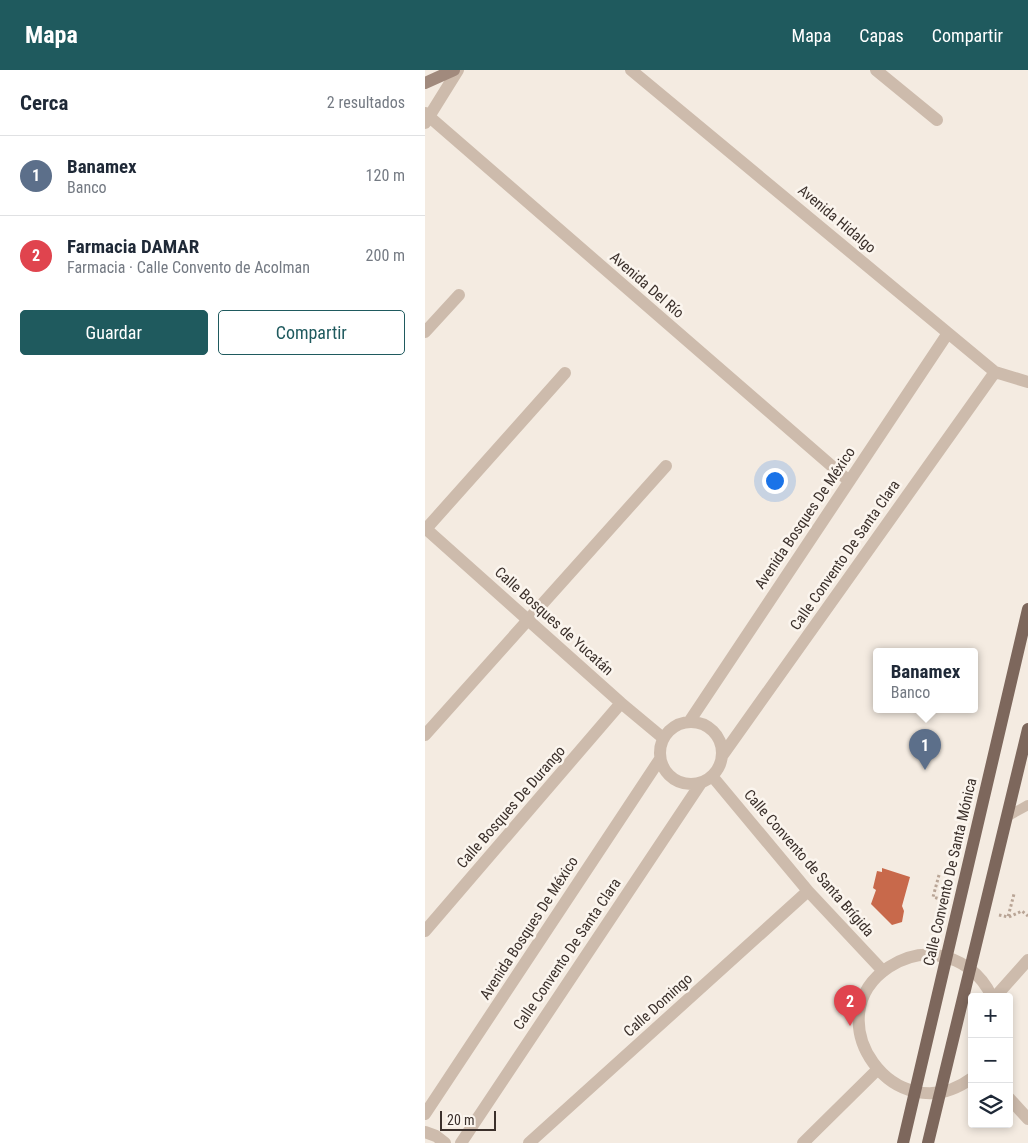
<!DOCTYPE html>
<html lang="es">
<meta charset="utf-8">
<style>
:root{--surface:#fff;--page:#f6f6f7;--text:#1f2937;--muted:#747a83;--line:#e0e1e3;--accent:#1f5a5e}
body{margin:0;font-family:"Roboto Condensed",sans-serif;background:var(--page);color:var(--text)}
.controls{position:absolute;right:15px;bottom:15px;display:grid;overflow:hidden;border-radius:5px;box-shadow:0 2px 8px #0003}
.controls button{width:45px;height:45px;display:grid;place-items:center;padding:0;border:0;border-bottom:1px solid var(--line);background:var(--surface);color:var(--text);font:25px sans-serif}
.scale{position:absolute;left:15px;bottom:12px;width:56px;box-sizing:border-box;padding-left:5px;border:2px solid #3b302b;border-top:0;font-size:14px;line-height:18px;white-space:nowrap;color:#3b302b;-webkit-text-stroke:4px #fbf5ee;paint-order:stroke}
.you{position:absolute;left:349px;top:410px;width:18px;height:18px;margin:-12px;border:4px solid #fff;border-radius:50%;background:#1a73e8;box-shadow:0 0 0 8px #1a73e833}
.badge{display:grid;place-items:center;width:32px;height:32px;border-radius:50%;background:var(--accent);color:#fff;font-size:16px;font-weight:700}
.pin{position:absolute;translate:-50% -41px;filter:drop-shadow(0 1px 2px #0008)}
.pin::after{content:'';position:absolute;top:26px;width:18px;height:15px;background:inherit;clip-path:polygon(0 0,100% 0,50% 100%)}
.popup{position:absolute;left:448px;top:578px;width:105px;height:65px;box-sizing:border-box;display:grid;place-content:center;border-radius:5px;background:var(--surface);filter:drop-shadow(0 1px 4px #0005);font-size:16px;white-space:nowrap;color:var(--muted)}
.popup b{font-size:19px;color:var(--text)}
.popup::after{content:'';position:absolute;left:50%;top:100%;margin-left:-10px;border:10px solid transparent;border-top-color:var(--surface)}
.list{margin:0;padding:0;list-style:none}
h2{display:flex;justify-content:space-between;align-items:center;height:65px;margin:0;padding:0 20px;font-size:21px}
h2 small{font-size:16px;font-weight:400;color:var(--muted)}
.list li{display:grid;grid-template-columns:32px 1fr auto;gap:15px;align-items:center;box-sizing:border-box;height:80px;padding:0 20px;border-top:1px solid var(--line)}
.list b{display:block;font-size:19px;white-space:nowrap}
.list p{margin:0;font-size:16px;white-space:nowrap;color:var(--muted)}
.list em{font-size:16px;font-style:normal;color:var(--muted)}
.actions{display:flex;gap:10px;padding:15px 20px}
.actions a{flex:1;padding:11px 0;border:1px solid var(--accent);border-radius:5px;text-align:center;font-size:18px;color:var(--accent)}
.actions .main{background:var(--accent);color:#fff}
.icon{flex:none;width:28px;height:28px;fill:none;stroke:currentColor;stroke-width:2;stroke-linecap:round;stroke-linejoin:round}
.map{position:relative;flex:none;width:603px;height:1073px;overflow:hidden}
header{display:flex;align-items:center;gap:30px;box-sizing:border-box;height:70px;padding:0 25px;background:var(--accent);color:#fff}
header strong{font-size:24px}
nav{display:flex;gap:28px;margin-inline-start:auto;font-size:18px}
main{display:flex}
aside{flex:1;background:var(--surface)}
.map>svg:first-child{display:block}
</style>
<header>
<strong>Mapa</strong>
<nav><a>Mapa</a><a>Capas</a><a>Compartir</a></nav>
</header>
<main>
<aside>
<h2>Cerca<small>2 resultados</small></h2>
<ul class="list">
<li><span class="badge" style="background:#5c6f8a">1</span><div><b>Banamex</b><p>Banco</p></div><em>120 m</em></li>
<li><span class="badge" style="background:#e0444e">2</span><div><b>Farmacia DAMAR</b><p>Farmacia · Calle Convento de Acolman</p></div><em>200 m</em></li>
</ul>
<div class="actions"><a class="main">Guardar</a><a>Compartir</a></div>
</aside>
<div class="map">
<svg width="603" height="1073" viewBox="0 0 603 1073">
<rect width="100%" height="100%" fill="#f4ebe1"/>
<path fill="#c8694b" d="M 457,798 L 485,807 L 477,836 L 479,841 L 477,852 L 467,855 L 446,834 L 451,820 L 448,818 L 452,801 L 457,802 Z"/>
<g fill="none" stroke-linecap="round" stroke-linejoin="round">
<path stroke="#b9a596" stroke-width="3" stroke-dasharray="2.5 2.5" stroke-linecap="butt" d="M 514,805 L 508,827 L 519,830
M 574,845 L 583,847 L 589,824
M 584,847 L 597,841 L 603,846"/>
<path stroke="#cdbbac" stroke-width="10" d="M 583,746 L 603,735"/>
<path stroke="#cdbbac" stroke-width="12" d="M 206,0 L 570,302 L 603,312
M 451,0 L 512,50
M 0,43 L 424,411
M 0,53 L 33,0
M 0,262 L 34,225
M 0,458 L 196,633 L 238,668
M 0,460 L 140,303
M235 683a31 31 0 1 1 62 0a31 31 0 1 1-62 0Z
M 264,652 L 523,263
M 0,665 L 241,396
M 297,686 L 570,302
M 287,706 L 383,821 L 458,901
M 0,861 L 196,633
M 570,927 L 603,890
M 584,1028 L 603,1049
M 0,1044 L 235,689
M 0,1062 L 11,1066 L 20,1073
M 36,1073 L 276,713
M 104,1073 L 383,821"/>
<path stroke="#cdbbac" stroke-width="12" d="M 547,1008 C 470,1065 388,947 464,897 C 478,888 495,883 511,885 C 536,889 556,903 567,927
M 378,1073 L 452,1000"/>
<path stroke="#a18a7d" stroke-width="12" d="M 0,13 L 29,0"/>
<path stroke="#7d675c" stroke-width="12" d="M 478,1073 L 603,539
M 503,1073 L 603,659"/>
</g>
<g text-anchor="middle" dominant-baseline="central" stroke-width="5" stroke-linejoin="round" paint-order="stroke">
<g font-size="15" fill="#3b302b" stroke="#fbf5ee">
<text transform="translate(412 149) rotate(40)">Avenida Hidalgo</text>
<text transform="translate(222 215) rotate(41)">Avenida Del Río</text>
<text transform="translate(380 448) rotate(-56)">Avenida Bosques De México</text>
<text transform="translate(420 485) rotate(-55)">Calle Convento De Santa Clara</text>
<text transform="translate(129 551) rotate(42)">Calle Bosques de Yucatán</text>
<text transform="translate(86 737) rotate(-49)">Calle Bosques De Durango</text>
<text transform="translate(384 793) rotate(49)">Calle Convento de Santa Brígida</text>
<text transform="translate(525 802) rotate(-77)">Calle Convento De Santa Mónica</text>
<text transform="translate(104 858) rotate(-57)">Avenida Bosques De México</text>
<text transform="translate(142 884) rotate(-56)">Calle Convento De Santa Clara</text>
<text transform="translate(233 935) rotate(-42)">Calle Domingo</text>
</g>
</g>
</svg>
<div class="controls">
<button>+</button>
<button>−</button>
<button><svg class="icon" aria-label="layers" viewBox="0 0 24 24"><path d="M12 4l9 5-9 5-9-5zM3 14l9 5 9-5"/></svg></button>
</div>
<div class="scale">20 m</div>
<div class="you"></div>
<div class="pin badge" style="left:500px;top:700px;background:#5c6f8a">1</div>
<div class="popup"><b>Banamex</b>Banco</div>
<div class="pin badge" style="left:425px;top:956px;background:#e0444e">2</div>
</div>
</main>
